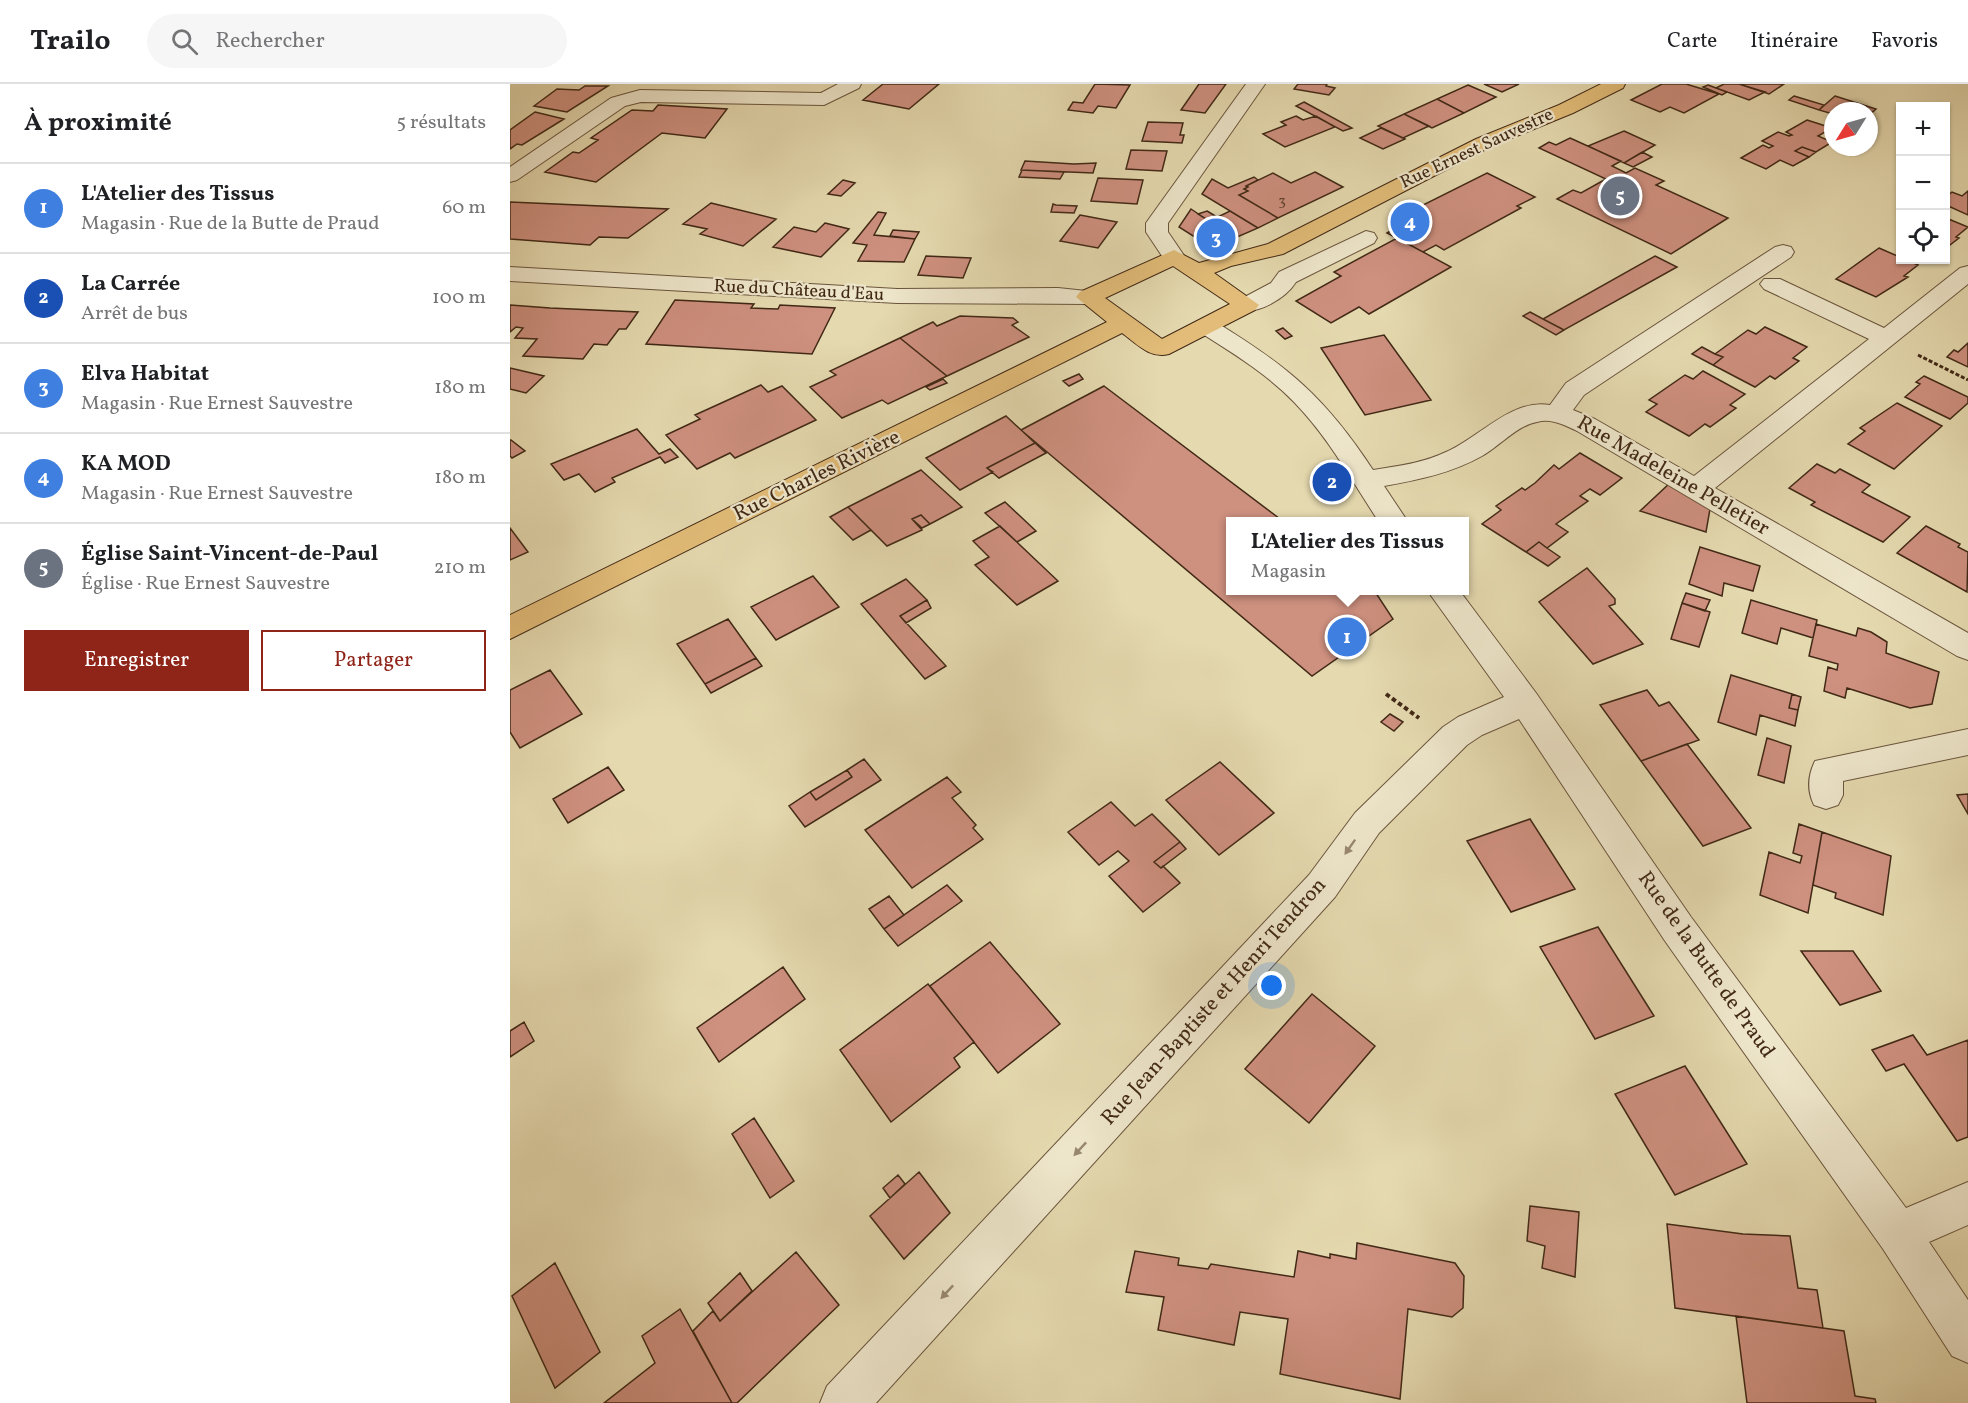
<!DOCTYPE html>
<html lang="fr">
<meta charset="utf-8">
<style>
:root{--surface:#fff;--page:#f6f6f6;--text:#202124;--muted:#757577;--line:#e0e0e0;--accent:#8f2418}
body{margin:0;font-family:Vollkorn,serif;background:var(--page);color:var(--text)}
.controls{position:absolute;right:18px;top:18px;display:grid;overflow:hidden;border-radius:0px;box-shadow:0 2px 4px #0004}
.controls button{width:54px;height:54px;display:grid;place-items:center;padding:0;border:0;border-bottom:2px solid var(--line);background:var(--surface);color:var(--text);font:30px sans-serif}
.compass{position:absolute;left:1314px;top:18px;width:54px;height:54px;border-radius:50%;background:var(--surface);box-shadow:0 2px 4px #0004;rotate:233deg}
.you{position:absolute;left:762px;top:902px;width:21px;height:21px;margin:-15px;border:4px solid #fff;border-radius:50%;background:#1a73e8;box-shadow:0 0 0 9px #1a73e833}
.badge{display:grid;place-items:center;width:39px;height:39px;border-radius:50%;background:var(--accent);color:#fff;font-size:20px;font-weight:700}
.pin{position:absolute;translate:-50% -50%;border:3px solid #fff;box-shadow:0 2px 6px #0006}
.popup{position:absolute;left:716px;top:433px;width:243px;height:78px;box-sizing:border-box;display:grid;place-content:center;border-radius:0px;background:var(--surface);filter:drop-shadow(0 2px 4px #0005);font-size:20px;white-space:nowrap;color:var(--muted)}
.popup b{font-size:22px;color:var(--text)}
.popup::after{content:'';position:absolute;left:50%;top:100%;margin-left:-12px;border:12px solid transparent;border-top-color:var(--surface)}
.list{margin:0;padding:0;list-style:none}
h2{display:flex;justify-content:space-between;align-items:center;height:78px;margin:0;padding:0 24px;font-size:26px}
h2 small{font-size:20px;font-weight:400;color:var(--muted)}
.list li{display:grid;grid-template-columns:39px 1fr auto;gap:18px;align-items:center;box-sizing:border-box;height:90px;padding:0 24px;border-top:2px solid var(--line)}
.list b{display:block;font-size:22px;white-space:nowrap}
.list p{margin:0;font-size:20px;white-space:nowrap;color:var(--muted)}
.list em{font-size:20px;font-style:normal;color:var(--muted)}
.actions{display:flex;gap:12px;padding:18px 24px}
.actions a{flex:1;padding:14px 0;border:2px solid var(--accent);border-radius:0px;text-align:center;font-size:21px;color:var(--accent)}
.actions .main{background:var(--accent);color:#fff}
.icon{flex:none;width:33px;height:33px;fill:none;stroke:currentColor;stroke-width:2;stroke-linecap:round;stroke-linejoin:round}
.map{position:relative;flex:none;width:1458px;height:1319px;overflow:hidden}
header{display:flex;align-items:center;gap:36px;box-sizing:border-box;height:84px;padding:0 30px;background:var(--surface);border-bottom:2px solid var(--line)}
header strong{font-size:28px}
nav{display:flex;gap:33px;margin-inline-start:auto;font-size:21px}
.search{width:420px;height:54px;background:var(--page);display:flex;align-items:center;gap:15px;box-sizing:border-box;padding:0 21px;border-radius:33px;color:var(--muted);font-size:22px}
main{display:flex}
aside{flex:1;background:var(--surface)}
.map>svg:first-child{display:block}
</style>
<header>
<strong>Trailo</strong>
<div class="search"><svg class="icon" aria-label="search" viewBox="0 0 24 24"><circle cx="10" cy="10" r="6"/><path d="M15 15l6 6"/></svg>Rechercher</div>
<nav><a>Carte</a><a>Itinéraire</a><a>Favoris</a></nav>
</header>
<main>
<aside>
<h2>À proximité<small>5 résultats</small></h2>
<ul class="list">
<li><span class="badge" style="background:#3f7fe0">1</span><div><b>L'Atelier des Tissus</b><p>Magasin · Rue de la Butte de Praud</p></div><em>60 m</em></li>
<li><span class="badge" style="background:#1a4fb4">2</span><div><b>La Carrée</b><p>Arrêt de bus</p></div><em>100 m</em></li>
<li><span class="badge" style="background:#3f7fe0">3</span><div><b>Elva Habitat</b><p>Magasin · Rue Ernest Sauvestre</p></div><em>180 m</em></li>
<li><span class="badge" style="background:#3f7fe0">4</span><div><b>KA MOD</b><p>Magasin · Rue Ernest Sauvestre</p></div><em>180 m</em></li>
<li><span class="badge" style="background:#6b7280">5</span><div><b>Église Saint-Vincent-de-Paul</b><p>Église · Rue Ernest Sauvestre</p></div><em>210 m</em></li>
</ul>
<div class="actions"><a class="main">Enregistrer</a><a>Partager</a></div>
</aside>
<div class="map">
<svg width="1458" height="1319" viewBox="0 0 1458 1319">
<rect width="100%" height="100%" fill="#e5d9af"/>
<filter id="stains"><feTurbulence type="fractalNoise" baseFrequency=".00333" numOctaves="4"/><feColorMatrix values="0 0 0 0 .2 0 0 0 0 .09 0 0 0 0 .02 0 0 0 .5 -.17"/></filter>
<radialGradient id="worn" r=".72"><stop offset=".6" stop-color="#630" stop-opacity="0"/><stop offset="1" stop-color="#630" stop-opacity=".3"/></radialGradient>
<path fill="#ce907f" stroke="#412916" stroke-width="1.5" d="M 373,0 L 429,0 L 399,25 L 353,16 Z
M 585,0 L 620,1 L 606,24 L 588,22 L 583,29 L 558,26 L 563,18 L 573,19 Z
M 689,0 L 716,0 L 695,29 L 671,26 Z
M 788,0 L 817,0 L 816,2 L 825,4 L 819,11 L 784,5 Z
M 974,0 L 1009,0 L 992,8 Z
M 1152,0 L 1176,0 L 1209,10 L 1174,29 L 1160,23 L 1150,28 L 1121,16 Z
M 1214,0 L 1229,0 L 1255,8 L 1239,16 L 1206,4 Z
M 1229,0 L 1274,0 L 1259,10 Z
M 958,1 L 986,13 L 954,29 L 927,15 Z
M 1198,1 L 1206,4 L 1217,8 L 1212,11 L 1193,3 Z
M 75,2 L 98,2 L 57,28 L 24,22 L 47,5 L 69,6 Z
M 1284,12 L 1314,21 L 1309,26 L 1279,16 Z
M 1325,12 L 1366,25 L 1359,31 L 1359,27 L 1323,27 L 1323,30 L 1309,26 Z
M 927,15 L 954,29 L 922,44 L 894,30 Z
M 794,18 L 842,44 L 833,47 L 786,22 Z
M 148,21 L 217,25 L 195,54 L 152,49 L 86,98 L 35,88 L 63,68 L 69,69 L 88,56 L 81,54 L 122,26 L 143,27 Z
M 25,28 L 54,35 L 12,61 L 7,60 L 0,65 L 0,46 Z
M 894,30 L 919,42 L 893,54 L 868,42 Z
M 786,32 L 793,36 L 806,32 L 825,43 L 775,63 L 753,50 L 776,41 L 771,38 Z
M 1297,36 L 1322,44 L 1308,52 L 1322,58 L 1306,68 L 1292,63 L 1285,67 L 1299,73 L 1283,82 L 1270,76 L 1256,85 L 1231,74 L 1253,61 L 1259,64 L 1263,62 L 1252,57 L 1268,48 L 1279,52 L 1282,51 L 1276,48 Z
M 638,38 L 673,39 L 670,51 L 674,51 L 672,59 L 632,57 Z
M 871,44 L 893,54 L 895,55 L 873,65 L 850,54 Z
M 1114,47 L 1145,61 L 1114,79 L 1078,62 Z
M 1060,54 L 1111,77 L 1102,82 L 1116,89 L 1125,84 L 1154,97 L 1146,101 L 1218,134 L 1161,170 L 1047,115 L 1063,106 L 1071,109 L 1096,95 L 1029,64 L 1039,58 L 1046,61 Z
M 1292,63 L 1306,68 L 1299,73 L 1285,67 Z
M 621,66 L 657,67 L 652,87 L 616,85 Z
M 1132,68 L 1142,73 L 1123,83 L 1114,79 Z
M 515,77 L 564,80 L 586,79 L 583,89 L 511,86 Z
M 512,86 L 554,88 L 550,95 L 509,93 Z
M 805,88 L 833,103 L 768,134 L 729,111 L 738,107 L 734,105 L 738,103 L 736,102 L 763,89 L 781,99 Z
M 977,89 L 1025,113 L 1007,122 L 1011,124 L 934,166 L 926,161 L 913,168 L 877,149 L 889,142 L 881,137 Z
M 744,93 L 748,96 L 736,102 L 738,103 L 734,105 L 738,107 L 729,111 L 768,134 L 748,144 L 692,110 L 702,95 L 718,104 Z
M 588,94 L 633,96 L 627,120 L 581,117 Z
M 333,96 L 345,99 L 331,112 L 318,110 Z
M 1458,107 L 1458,131 L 1436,121 L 1436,113 L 1442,108 L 1452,112 Z
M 0,118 L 158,125 L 118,154 L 89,153 L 80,161 L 0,155 Z
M 201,119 L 266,135 L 233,162 L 190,150 L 197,145 L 173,140 Z
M 543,120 L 546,121 L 567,122 L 564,129 L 541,128 Z
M 681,125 L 699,137 L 725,154 L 702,164 L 669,143 Z
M 697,127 L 707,133 L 699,137 L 688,130 Z
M 720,127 L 748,144 L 725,154 L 699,137 Z
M 368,128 L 376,129 L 364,151 L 405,155 L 394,178 L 348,177 L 357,161 L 343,159 Z
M 570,131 L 607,138 L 588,164 L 550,157 Z
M 1436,134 L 1458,143 L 1446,153 L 1449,154 L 1436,164 Z
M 315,139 L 339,145 L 311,173 L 263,163 L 284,143 L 306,148 Z
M 383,146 L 409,148 L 405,155 L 380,152 Z
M 887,154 L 941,183 L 859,230 L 849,223 L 821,239 L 786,217 L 831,192 L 824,188 Z
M 1369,164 L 1408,181 L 1394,192 L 1398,193 L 1366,213 L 1326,195 Z
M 416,172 L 461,174 L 453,194 L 408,191 Z
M 1145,172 L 1167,183 L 1054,246 L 1033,235 Z
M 165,216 L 244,220 L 241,224 L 268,225 L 270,221 L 325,224 L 302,270 L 136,260 Z
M 0,221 L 40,224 L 128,228 L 116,245 L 109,245 L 97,261 L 84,260 L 73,275 L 13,272 L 27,255 L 5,254 L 13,244 L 6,243 L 0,248 Z
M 1020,228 L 1033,235 L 1054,246 L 1046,251 L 1013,232 Z
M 450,232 L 503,234 L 508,238 L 502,241 L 519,253 L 437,292 L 390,254 L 423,238 L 427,242 Z
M 1255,243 L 1297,263 L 1283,274 L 1289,277 L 1265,295 L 1260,292 L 1245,303 L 1203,281 L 1213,273 L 1205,270 L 1238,246 L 1246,250 Z
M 773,244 L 782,252 L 775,255 L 766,247 Z
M 874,251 L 921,316 L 855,331 L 811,264 Z
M 390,254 L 437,292 L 378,320 L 372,316 L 332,334 L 300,303 L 326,291 L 320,287 Z
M 1458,259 L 1458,283 L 1437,273 L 1444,266 L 1448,268 Z
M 1192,263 L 1205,270 L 1213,273 L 1203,281 L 1182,270 Z
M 0,284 L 34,292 L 16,309 L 0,305 Z
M 1193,287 L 1235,310 L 1220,321 L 1226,324 L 1200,343 L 1195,340 L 1179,352 L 1136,328 L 1147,320 L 1139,316 L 1175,291 L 1183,295 Z
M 569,290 L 573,295 L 559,302 L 553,297 Z
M 1414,292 L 1458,313 L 1458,319 L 1440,335 L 1395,313 L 1410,300 L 1406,298 Z
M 433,295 L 437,299 L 420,306 L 416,303 Z
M 251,301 L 258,308 L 272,302 L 306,336 L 225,374 L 220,369 L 187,385 L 156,351 L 190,335 L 185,331 Z
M 594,302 L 774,438 L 720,438 L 720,506 L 864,506 L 883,535 L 802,592 L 511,346 Z
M 1387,319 L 1432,342 L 1384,385 L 1338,360 L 1355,347 L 1350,344 Z
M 496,332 L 525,359 L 477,384 L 483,388 L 450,406 L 416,374 Z
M 127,345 L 149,370 L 160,365 L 168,373 L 155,379 L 150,373 L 102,394 L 105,398 L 85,408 L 69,390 L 54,396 L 41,380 Z
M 0,356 L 1,356 L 15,367 L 2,374 L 0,372 Z
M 525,359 L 536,369 L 489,394 L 477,384 Z
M 1070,369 L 1112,394 L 1090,411 L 1080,405 L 1070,412 L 1078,417 L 1046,440 L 1058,448 L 1037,464 L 1029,458 L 1016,468 L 972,440 L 991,426 L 986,422 L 1012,404 L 1015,406 L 1025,399 L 1044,381 L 1049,385 Z
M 1307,380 L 1325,389 L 1330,385 L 1360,401 L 1352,408 L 1400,433 L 1373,458 L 1301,421 L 1305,418 L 1279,404 Z
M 411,386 L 452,423 L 420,440 L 411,431 L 402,435 L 412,446 L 377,462 L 338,423 Z
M 1160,399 L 1200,425 L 1196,448 L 1130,427 Z
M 824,403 L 832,415 L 824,417 L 815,405 Z
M 495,418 L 526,447 L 507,458 L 475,429 Z
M 338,423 L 361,446 L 343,456 L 320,433 Z
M 411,431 L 420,440 L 412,444 L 402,435 Z
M 490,442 L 548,497 L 507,521 L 465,481 L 479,473 L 463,457 Z
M 1416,442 L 1450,460 L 1448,463 L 1458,468 L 1457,508 L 1387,469 Z
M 0,444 L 18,468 L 0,476 Z
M 1029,458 L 1037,464 L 1050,473 L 1038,482 L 1016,468 Z
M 1190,463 L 1250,482 L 1243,507 L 1214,499 L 1212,512 L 1179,500 Z
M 1077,484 L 1105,515 L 1105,520 L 1099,522 L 1133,560 L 1083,580 L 1029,518 Z
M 303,492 L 329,523 L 266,556 L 241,523 Z
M 396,495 L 417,516 L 390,532 L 436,582 L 415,595 L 351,520 Z
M 1176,509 L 1200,516 L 1195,527 L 1172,519 Z
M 417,516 L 421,524 L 396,539 L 390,532 Z
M 1241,516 L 1307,536 L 1303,554 L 1271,544 L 1267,560 L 1232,549 Z
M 1172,519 L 1200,528 L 1189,563 L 1161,555 Z
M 218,535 L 246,574 L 195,600 L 167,560 Z
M 1306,540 L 1346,552 L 1348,544 L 1361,548 L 1377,558 L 1376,569 L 1429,588 L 1422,620 L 1400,624 L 1337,604 L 1335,614 L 1314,607 L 1318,583 L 1327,586 L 1328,580 L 1299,572 Z
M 246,574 L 252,582 L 201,609 L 195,600 Z
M 40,586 L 72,630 L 10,664 L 0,648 L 0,606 Z
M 1221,591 L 1282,610 L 1279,624 L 1288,626 L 1285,642 L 1250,631 L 1246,651 L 1208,638 Z
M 1137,606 L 1149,622 L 1159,618 L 1189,656 L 1131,677 L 1090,621 Z
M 1282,610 L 1291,613 L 1288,626 L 1279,624 Z
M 880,630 L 893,638 L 884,647 L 871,638 Z
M 1257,654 L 1281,662 L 1274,699 L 1248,691 Z
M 1177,660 L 1241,744 L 1193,762 L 1131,677 Z
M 354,675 L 371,696 L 295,743 L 279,722 L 300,708 L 306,716 L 342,693 L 337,686 Z
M 710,678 L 764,729 L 709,771 L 656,716 Z
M 98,683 L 114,706 L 58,739 L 43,715 Z
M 337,686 L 342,693 L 306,716 L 300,708 Z
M 437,693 L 451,708 L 442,714 L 466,741 L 463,744 L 473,755 L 402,804 L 355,746 Z
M 1458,710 L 1458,730 L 1447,711 Z
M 601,718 L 625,742 L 642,730 L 670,758 L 644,778 L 651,784 L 653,782 L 670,799 L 633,828 L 599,792 L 619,777 L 608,767 L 589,781 L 558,748 Z
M 1020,735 L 1065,805 L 1001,828 L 957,757 Z
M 1289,740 L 1312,748 L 1298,829 L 1250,811 L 1259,768 L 1290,779 L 1292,772 L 1283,769 Z
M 1312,748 L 1381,772 L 1373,831 L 1325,814 L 1326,809 L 1303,801 Z
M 670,758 L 676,765 L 651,784 L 644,778 Z
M 437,801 L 452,817 L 388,862 L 374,845 Z
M 379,812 L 394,831 L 374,845 L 359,825 Z
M 1088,843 L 1144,932 L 1085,955 L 1030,863 Z
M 480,858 L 550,940 L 488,989 L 420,902 Z
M 1291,867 L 1343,867 L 1371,907 L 1330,921 Z
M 273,883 L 295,915 L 209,978 L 187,944 Z
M 418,900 L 464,958 L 444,974 L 450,983 L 381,1038 L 330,966 Z
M 802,910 L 865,962 L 799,1039 L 735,985 Z
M 14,938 L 24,957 L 0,973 L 0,947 Z
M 1403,951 L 1417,971 L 1458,956 L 1458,1053 L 1447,1057 L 1394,980 L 1376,987 L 1362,966 Z
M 1175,982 L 1237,1080 L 1165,1111 L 1105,1010 Z
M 244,1034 L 284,1097 L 260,1114 L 222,1050 Z
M 409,1088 L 440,1129 L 394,1175 L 360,1132 Z
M 388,1091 L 395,1100 L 380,1114 L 373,1104 Z
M 1020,1122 L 1069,1128 L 1065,1193 L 1032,1184 L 1035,1162 L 1017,1157 Z
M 1157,1140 L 1233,1150 L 1280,1152 L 1288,1204 L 1307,1206 L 1313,1244 L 1165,1224 Z
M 847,1159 L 945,1179 L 954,1192 L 953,1224 L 942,1233 L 898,1225 L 890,1315 L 770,1290 L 778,1235 L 730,1228 L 724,1261 L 648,1246 L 654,1213 L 616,1208 L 625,1167 L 669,1174 L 668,1181 L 698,1185 L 701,1180 L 784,1193 L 788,1167 L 820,1174 L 820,1170 L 846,1175 Z
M 286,1168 L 329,1221 L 227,1319 L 222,1319 L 183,1247 L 203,1227 L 210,1237 Z
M 45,1179 L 90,1268 L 45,1304 L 2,1212 Z
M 230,1189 L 242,1207 L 210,1237 L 198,1219 Z
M 170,1225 L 222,1319 L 94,1319 L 145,1279 L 132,1252 Z
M 1226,1232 L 1334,1247 L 1345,1312 L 1365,1315 L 1366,1319 L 1237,1319 Z"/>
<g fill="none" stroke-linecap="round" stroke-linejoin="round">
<g stroke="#6a553c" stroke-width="2">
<path id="minor" d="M 328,0 L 351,0 L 349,4 L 314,21 L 131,18 L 115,22 L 7,96 L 0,98 L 0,83 L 101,14 L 130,6 L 311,9 Z
M 736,0 L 755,0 L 658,139 L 658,148 L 675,173 L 672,178 L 656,178 L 636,148 L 636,139 Z
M 856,147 L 864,149 L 867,154 L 864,159 L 786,198 C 776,214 748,231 729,226 L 725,221 L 729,216 L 761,199 L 769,188 Z
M 1273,161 L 1281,163 L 1284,168 L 1281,173 L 1074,311 L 1063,326 L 1085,335 L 1184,392 L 1359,255 L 1254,205 L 1250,200 L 1254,195 L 1270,195 L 1374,244 L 1450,184 L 1458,182 L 1458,200 L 1205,404 L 1458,549 L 1458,576 L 1447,572 L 1067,347 C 1054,341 1041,334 1027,338 C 1006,342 990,362 972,372 C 942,389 908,396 874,402 L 898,438 L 869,438 C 842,397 819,354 784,318 C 756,289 721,268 688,247 L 684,242 L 688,237 L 696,235 L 704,237 C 778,282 815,313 863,386 C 888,382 913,379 936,368 C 969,354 1002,314 1040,321 L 1056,299 L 1265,163 Z
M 0,183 L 387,205 L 548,204 L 586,208 L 590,213 L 586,218 L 578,220 L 387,219 L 0,197 Z
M 917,506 L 949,506 L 1026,609 L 1181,833 L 1396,1124 L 1458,1098 L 1458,1141 L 1419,1158 L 1458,1216 L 1458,1279 L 1442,1272 L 1373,1165 L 1155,857 L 1009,635 L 972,651 L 957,661 L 869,749 L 825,813 L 366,1319 L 310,1319 L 317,1302 L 799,791 L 845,729 L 933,643 L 948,633 L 994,613 Z
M 1458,645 L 1458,671 L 1333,697 L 1333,711 L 1328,721 L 1316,725 L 1304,721 C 1297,707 1298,691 1305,677 Z"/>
</g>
<g stroke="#412916" stroke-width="2">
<path id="major" d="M 1091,0 L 1115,0 L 1113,4 L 1063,29 L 980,63 L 773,170 L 721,182 L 704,189 L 749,221 L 745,226 L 659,270 C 640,275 627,260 612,249 L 0,555 L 0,531 L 597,238 L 566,213 L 570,208 L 664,166 L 689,179 L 758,160 L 966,55 L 1049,21 ZM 663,182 L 720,220 L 652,255 L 595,214 Z"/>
</g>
<path stroke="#412916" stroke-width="3" stroke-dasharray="4 2" stroke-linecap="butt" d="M 1408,271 L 1458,296"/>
<path stroke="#412916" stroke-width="4" stroke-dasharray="4.5 3" stroke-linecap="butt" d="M 876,610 L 909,634"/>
<use href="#minor" fill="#eee6cb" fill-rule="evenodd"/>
<use href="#major" fill="#e2bc78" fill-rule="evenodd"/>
</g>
<defs><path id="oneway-solid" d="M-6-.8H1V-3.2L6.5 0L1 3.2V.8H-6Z" transform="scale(1.5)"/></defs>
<g fill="#988870">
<use href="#oneway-solid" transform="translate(840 763) rotate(125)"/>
<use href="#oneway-solid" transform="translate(570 1065) rotate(133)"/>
<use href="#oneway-solid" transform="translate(437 1208) rotate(133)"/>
</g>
<g text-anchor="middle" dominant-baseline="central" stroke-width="4.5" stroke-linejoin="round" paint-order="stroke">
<g font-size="15" fill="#644330">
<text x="772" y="117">3</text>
</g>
<g font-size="18" fill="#412916" stroke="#eee6cb">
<text transform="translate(967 65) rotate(-25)">Rue Ernest Sauvestre</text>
<text transform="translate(289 207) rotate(3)">Rue du Château d'Eau</text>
</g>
<g font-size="21" fill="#412916" stroke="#eee6cb">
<text transform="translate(307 392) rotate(-26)">Rue Charles Rivière</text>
<text transform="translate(1163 392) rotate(30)">Rue Madeleine Pelletier</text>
<text transform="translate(1196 881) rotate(55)">Rue de la Butte de Praud</text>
<text transform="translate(704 918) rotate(-48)">Rue Jean-Baptiste et Henri Tendron</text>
</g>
</g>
<rect width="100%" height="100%" filter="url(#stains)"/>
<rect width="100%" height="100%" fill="url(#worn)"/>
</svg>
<div class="controls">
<button>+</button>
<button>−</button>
<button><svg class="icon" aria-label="locate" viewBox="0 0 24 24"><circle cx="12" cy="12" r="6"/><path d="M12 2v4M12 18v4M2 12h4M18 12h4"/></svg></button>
</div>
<svg class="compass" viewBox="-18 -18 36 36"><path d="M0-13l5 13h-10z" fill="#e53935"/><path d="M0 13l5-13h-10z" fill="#757577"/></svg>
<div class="you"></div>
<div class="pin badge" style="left:837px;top:553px;background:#3f7fe0">1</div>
<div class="popup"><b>L'Atelier des Tissus</b>Magasin</div>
<div class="pin badge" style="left:822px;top:398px;background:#1a4fb4">2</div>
<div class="pin badge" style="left:706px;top:154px;background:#3f7fe0">3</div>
<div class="pin badge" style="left:900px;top:138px;background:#3f7fe0">4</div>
<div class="pin badge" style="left:1110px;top:112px;background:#6b7280">5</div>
</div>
</main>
